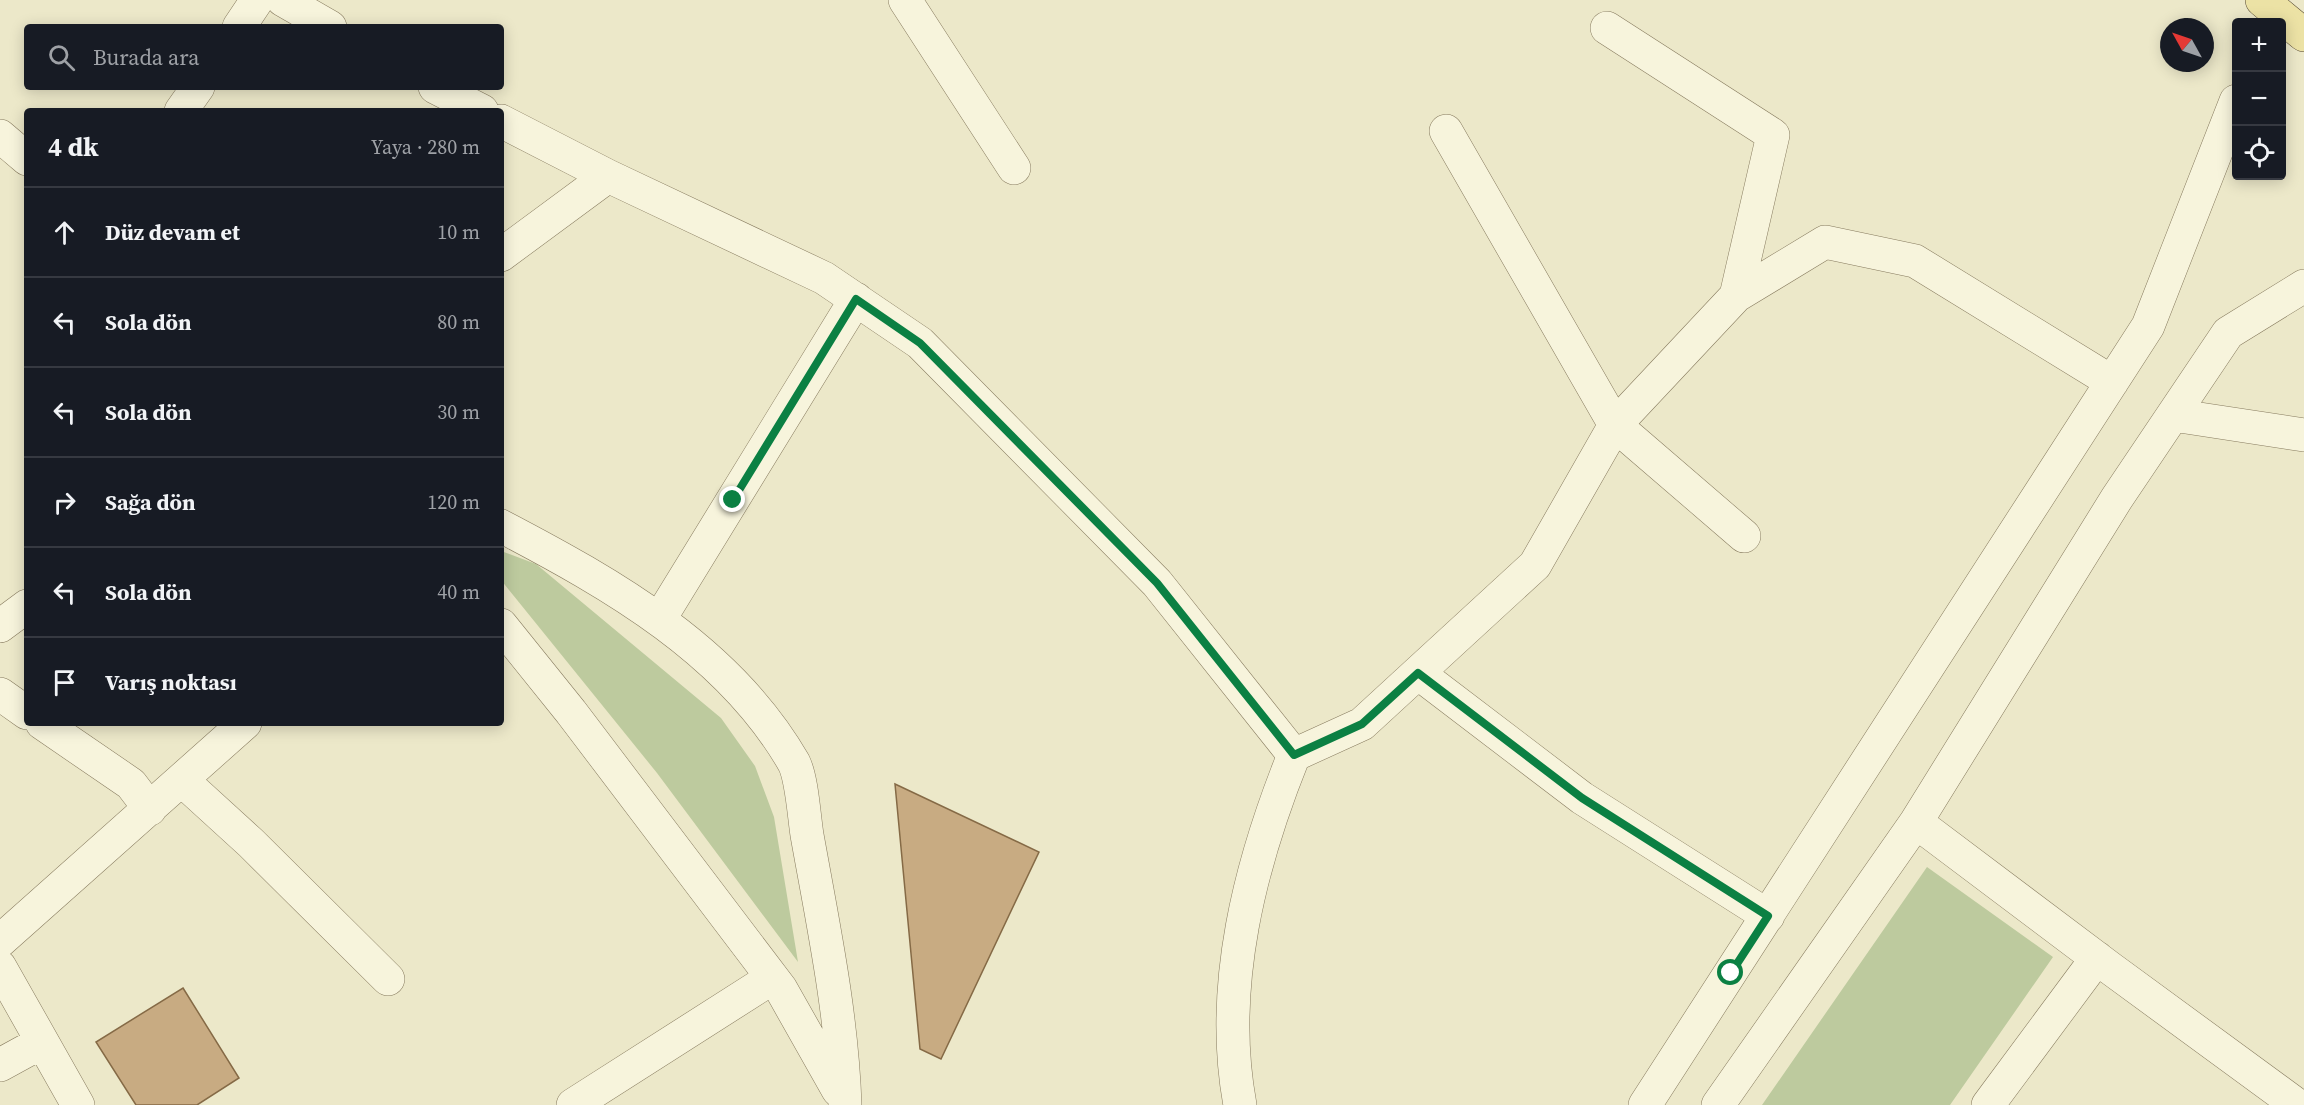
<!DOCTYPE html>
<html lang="tr">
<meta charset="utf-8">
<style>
:root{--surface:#171b24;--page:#242831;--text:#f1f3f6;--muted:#9ea1a6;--line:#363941}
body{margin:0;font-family:"Source Serif 4",serif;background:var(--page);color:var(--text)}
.controls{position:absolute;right:18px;top:18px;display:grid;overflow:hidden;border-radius:6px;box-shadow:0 3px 15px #0003}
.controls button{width:54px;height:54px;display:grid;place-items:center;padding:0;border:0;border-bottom:2px solid var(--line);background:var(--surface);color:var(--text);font:30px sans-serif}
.compass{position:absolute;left:2160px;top:18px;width:54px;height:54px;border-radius:50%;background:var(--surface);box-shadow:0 3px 15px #0003;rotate:310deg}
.stop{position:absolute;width:18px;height:18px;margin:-14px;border:4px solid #0b8043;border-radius:50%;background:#fff}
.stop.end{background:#0b8043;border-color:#fff;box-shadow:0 2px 6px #0008}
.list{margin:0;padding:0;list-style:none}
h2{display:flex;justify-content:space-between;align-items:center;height:78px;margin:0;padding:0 24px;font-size:26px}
h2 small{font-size:20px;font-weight:400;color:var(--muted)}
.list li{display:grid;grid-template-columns:39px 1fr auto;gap:18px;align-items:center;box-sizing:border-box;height:90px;padding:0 24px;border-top:2px solid var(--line)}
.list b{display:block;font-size:22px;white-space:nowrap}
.list em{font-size:20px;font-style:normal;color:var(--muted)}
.icon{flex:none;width:33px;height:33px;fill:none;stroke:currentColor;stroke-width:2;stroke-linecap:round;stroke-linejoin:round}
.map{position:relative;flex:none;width:2304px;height:1105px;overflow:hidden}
.search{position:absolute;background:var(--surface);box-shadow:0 3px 15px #0003;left:24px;top:24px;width:480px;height:66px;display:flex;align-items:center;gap:15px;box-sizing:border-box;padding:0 21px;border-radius:6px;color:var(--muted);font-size:22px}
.panel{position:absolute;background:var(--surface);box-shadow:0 3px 15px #0003;left:24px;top:108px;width:480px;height:618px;border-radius:6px}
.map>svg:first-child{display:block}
</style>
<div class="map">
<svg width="2304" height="1105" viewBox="0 0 2304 1105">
<rect width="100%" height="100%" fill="#ece8c9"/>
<path fill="#bdca9e" d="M 501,551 L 536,564 L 721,718 L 755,766 L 774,817 L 798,962 L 657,773 L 501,580 Z
M 1927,867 L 2053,957 L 1950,1105 L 1762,1105 Z"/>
<path fill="#c8ab82" stroke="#856a46" stroke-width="1.5" d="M 895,784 L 1039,852 L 941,1059 L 920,1049 Z
M 183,988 L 239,1078 L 197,1105 L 136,1105 L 96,1042 Z"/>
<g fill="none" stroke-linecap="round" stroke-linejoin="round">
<g stroke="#877b5f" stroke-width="34">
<path id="minor" d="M 283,0 L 330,27
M 905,0 L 1014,168
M 239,27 L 257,0
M 1607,28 L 1773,135 L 1736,296
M 435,87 L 482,111
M 181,111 L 198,87
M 501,121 L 608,176 L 824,278 L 920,343 L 1157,583 L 1294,755 C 1250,864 1218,987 1240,1105
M 1446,131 L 1615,425 L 1744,536
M 0,136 L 27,159
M 501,255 L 608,176
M 2173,415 L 2304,435
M 501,526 C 612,584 730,651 794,763 C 802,779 804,816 807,835 C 823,924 842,1014 845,1105
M 659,620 L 856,299
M 501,625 L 571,712 L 781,989 L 838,1090
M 0,626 L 27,606
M 1418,673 L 1582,798 L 1768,916
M 0,694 L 27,713
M 42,723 L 131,784 L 150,809
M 1294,755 L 1362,724 L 1535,565 L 1615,425 L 1736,296 L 1825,242 L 1915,261 L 2112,382
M 183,781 L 251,843 L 388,979
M 1916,822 L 2110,968 L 2297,1105
M 0,941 L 245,723
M 0,967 L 78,1105
M 0,1065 L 42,1042
M 573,1105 L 772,978
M 1645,1105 L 2148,326 L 2236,101
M 1718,1105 L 1916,822 L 2117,498 L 2228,333 L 2304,286
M 1988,1105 L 2097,958"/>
</g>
<g stroke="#564933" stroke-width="34">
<path id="major" d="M 2262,0 L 2304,35"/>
</g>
<use href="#minor" stroke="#f7f4dc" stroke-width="33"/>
<use href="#major" stroke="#ece2a5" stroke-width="33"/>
</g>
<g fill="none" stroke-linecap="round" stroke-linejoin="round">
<path stroke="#0b8043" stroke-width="8" d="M 733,500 L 856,299 L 920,343 L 1157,583 L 1294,755 L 1362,724 L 1418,673 L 1582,798 L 1768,916 L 1731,973"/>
</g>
</svg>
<div class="controls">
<button>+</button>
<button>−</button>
<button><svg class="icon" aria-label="locate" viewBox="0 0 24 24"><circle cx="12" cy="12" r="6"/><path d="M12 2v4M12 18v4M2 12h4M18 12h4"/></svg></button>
</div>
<svg class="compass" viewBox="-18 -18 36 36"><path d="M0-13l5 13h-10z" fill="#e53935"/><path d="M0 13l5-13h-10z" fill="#9ea1a6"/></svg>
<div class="stop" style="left:1731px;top:973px"></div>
<div class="stop end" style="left:733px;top:500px"></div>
<div class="search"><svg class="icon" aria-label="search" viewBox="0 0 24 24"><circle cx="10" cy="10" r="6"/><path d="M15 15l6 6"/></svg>Burada ara</div>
<section class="panel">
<h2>4 dk<small>Yaya · 280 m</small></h2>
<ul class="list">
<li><svg class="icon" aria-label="ahead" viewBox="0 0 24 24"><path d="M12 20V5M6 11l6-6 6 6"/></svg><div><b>Düz devam et</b></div><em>10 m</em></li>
<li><svg class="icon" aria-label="left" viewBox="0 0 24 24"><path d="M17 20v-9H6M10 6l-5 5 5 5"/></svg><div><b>Sola dön</b></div><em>80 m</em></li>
<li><svg class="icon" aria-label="left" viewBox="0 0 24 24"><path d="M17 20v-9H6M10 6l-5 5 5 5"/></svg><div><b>Sola dön</b></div><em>30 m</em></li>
<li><svg class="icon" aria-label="right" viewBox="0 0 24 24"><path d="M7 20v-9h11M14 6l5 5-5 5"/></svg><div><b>Sağa dön</b></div><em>120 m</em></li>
<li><svg class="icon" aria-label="left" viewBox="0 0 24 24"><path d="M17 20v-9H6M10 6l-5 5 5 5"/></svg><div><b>Sola dön</b></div><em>40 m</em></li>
<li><svg class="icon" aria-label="arrive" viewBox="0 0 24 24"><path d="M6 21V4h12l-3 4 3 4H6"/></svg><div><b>Varış noktası</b></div></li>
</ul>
</section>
</div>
